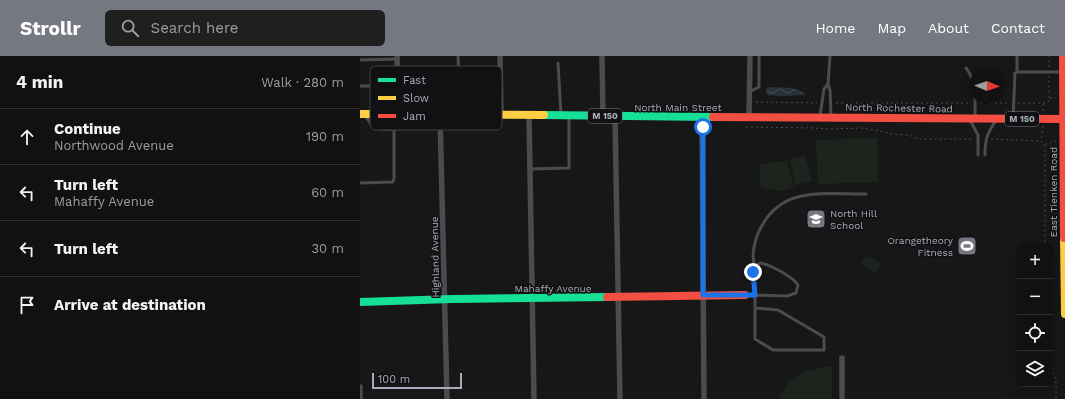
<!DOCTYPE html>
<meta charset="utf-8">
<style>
:root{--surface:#111;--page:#1e1f1f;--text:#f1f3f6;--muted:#9c9d9f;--line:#303131;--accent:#757880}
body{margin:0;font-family:"Work Sans",sans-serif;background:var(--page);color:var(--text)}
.controls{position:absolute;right:12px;bottom:12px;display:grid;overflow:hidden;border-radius:6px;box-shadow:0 4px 16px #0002}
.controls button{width:36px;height:36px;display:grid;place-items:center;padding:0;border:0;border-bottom:1px solid var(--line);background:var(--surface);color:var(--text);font:20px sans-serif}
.compass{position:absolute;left:609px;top:12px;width:36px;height:36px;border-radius:50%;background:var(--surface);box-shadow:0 4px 16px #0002;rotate:92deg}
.scale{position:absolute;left:12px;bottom:10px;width:90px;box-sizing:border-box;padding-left:4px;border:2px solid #a8adb8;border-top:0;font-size:11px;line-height:14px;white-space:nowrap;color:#a8adb8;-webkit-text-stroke:3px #111113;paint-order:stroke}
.stop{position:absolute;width:12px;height:12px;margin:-9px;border:3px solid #1a73e8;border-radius:50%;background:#fff}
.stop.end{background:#1a73e8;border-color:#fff;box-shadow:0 1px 4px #0008}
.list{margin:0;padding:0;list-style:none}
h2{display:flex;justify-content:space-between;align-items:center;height:52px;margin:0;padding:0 16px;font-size:17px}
h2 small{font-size:13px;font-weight:400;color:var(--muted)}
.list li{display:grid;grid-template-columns:26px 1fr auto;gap:12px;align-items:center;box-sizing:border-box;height:56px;padding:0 16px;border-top:1px solid var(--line)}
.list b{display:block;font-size:15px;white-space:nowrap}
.list p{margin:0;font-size:13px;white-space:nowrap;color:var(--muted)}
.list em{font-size:13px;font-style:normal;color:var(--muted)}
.icon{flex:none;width:22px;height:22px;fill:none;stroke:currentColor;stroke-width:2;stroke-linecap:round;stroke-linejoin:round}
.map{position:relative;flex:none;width:705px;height:343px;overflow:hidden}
header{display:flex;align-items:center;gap:24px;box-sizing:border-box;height:56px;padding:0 20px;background:var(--accent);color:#fff}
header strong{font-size:19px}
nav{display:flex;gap:22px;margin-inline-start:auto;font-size:14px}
.search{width:280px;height:36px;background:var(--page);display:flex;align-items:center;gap:10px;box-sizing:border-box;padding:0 14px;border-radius:6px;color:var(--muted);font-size:15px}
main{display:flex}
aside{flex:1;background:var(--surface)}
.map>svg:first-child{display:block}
</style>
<header>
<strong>Strollr</strong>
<div class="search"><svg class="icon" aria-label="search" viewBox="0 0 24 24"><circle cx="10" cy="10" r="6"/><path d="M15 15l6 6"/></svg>Search here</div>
<nav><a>Home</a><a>Map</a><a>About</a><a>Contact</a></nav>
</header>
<main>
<aside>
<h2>4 min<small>Walk · 280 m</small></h2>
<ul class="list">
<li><svg class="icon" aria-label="ahead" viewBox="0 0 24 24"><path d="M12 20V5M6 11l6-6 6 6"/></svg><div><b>Continue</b><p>Northwood Avenue</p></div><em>190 m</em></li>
<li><svg class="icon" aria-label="left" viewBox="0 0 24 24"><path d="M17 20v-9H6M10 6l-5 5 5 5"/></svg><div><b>Turn left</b><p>Mahaffy Avenue</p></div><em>60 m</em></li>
<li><svg class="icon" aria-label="left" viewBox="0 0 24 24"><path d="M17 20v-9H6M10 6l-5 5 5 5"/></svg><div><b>Turn left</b></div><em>30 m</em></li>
<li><svg class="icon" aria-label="arrive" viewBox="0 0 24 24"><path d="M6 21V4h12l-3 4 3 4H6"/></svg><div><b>Arrive at destination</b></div></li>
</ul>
</aside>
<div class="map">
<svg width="705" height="343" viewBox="0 0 705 343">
<defs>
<pattern id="water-waves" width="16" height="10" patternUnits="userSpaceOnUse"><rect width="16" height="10" fill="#2a3239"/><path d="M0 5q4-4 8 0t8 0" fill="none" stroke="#464d54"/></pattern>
</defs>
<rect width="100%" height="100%" fill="#171717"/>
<path fill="#1d241e" d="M 517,82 L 518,126 L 458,128 L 456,84 Z
M 445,99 L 452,125 L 436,129 L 429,103 Z
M 427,105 L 434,131 L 422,135 L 401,131 L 399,108 Z
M 449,154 L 462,161 L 458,169 L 445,162 Z
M 506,199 L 521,208 L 516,217 L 501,208 Z
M 472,310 L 472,343 L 419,343 C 428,318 449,313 472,310 Z"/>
<path fill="url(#water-waves)" d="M 412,31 C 425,32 436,30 446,39 L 421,40 L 408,39 L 406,36 L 407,32 Z"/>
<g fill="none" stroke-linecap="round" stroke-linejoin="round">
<path stroke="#4d4e52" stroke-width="1" stroke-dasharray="2 3" stroke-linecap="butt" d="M 689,11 L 689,0
M 690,42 L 696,42
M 396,46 L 457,47
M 476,47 L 611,47
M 620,47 L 649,47
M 658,47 L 686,47 L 689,45 L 689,20
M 683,55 L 683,47
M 683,70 L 681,85 L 684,88 L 685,94 L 685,190
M 386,71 L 454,72 L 471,73 L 503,72 L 533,78 L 549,79 L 558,83 L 612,83
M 631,83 L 681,85
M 685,88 L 689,88 L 692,85 L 696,85
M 690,312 C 698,321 696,332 696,343"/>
<path stroke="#4b4c50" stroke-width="3" d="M 98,0 L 100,57
M 657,1 L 657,16
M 0,4 L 37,3
M 198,7 L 201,58
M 606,12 C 617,26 615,43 615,61
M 468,28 L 470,34 L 471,60
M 0,30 L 19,30
M 389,36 L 399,31 L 399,0
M 19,56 L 19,17 L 38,17
M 6,60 C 13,74 19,74 34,73
M 460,60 L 464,33 L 468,28 L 470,0
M 653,62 L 655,17 L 657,16 L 702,16
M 610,64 L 618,79 L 618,99
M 625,99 C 625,83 627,78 636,64
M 170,113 L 209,112 L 209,62
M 0,127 L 33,126 L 34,122 L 34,60
M 401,207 C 411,209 433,221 438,229 L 436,237 L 427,240 L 395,239 C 394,230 388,210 401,207 Z
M 395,210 C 391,201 394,189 397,180 C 417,129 461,138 506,138
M 385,239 L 395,239 C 395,254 395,268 395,283 L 413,294 L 464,294 L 464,281 L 418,254 L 395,252"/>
<path stroke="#4b4c50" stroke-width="5.5" d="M 37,0 L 38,58
M 140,0 L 141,59
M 242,0 L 243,60
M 80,59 L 87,343
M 169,59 L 174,343
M 255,60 L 260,343
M 389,60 L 390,0
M 342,61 L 344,343
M 0,331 L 0,343
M 482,343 L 482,302"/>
<path stroke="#16e098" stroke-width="8" d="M 184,59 L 353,61
M 0,246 L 92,243 L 247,241"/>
<path stroke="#ffcf43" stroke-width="8" d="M 0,58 L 184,59
M 704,182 L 705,258"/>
<path stroke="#f24e42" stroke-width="8" d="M 703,0 L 704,182
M 353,61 L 705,63
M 247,241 L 385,239"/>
</g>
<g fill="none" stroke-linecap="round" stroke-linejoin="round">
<path stroke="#1a73e8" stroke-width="5" d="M 343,71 L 343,239 L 395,239 L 393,216"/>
</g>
<defs>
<g id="school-square" transform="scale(1)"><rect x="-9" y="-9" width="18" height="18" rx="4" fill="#757880" stroke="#111113"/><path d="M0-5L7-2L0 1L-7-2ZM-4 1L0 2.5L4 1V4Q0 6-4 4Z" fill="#fff"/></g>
<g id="stadium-square" transform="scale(1)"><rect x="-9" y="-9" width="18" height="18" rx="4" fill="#757880" stroke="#111113"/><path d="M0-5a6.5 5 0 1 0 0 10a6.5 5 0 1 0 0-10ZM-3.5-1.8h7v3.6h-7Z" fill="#fff"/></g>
</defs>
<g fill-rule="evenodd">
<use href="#school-square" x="456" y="163"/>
<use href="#stadium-square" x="607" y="190"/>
</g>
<g text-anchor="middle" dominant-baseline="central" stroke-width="3" stroke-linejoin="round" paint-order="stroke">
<g fill="#111113" stroke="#7b7e86" stroke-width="1">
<rect x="228" y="53" width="34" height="14" rx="3"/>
<rect x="645" y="56" width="34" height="14" rx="3"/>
</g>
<g font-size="9" font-weight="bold" fill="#a8adb8">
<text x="245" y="60">M 150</text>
<text x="662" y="63">M 150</text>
</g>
<g font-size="10" fill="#a8adb8" stroke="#111113">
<text x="318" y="51">North Main Street</text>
<text transform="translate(539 52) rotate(1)">North Rochester Road</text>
<text transform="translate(693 136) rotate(-90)">East Tienken Road</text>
<text transform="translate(75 201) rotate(-91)">Highland Avenue</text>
<text x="193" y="232">Mahaffy Avenue</text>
</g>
<g font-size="10" fill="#a8adb8" stroke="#111113" text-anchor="start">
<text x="470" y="157">North Hill<tspan x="470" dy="12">School</tspan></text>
<text x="593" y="184" text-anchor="end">Orangetheory<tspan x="593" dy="12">Fitness</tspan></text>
</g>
</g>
<rect x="10" y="10" width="132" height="64" rx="6" fill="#111113" stroke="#3e4045" stroke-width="1"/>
<rect x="18" y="22" width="18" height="4" fill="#16e098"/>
<rect x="18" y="40" width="18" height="4" fill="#ffcf43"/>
<rect x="18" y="58" width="18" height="4" fill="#f24e42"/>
<g font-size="11" fill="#a8adb8">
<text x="43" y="28">Fast</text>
<text x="43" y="46">Slow</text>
<text x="43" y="64">Jam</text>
</g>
</svg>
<div class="controls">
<button>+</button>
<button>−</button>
<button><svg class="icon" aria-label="locate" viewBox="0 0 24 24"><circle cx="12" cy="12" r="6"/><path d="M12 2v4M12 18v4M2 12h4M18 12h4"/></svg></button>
<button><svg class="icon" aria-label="layers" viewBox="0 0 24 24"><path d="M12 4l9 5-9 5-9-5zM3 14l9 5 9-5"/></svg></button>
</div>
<svg class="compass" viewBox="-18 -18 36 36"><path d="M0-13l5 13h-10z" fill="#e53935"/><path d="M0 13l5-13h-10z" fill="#9c9d9f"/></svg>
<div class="scale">100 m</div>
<div class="stop" style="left:343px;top:71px"></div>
<div class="stop end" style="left:393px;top:216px"></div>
</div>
</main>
